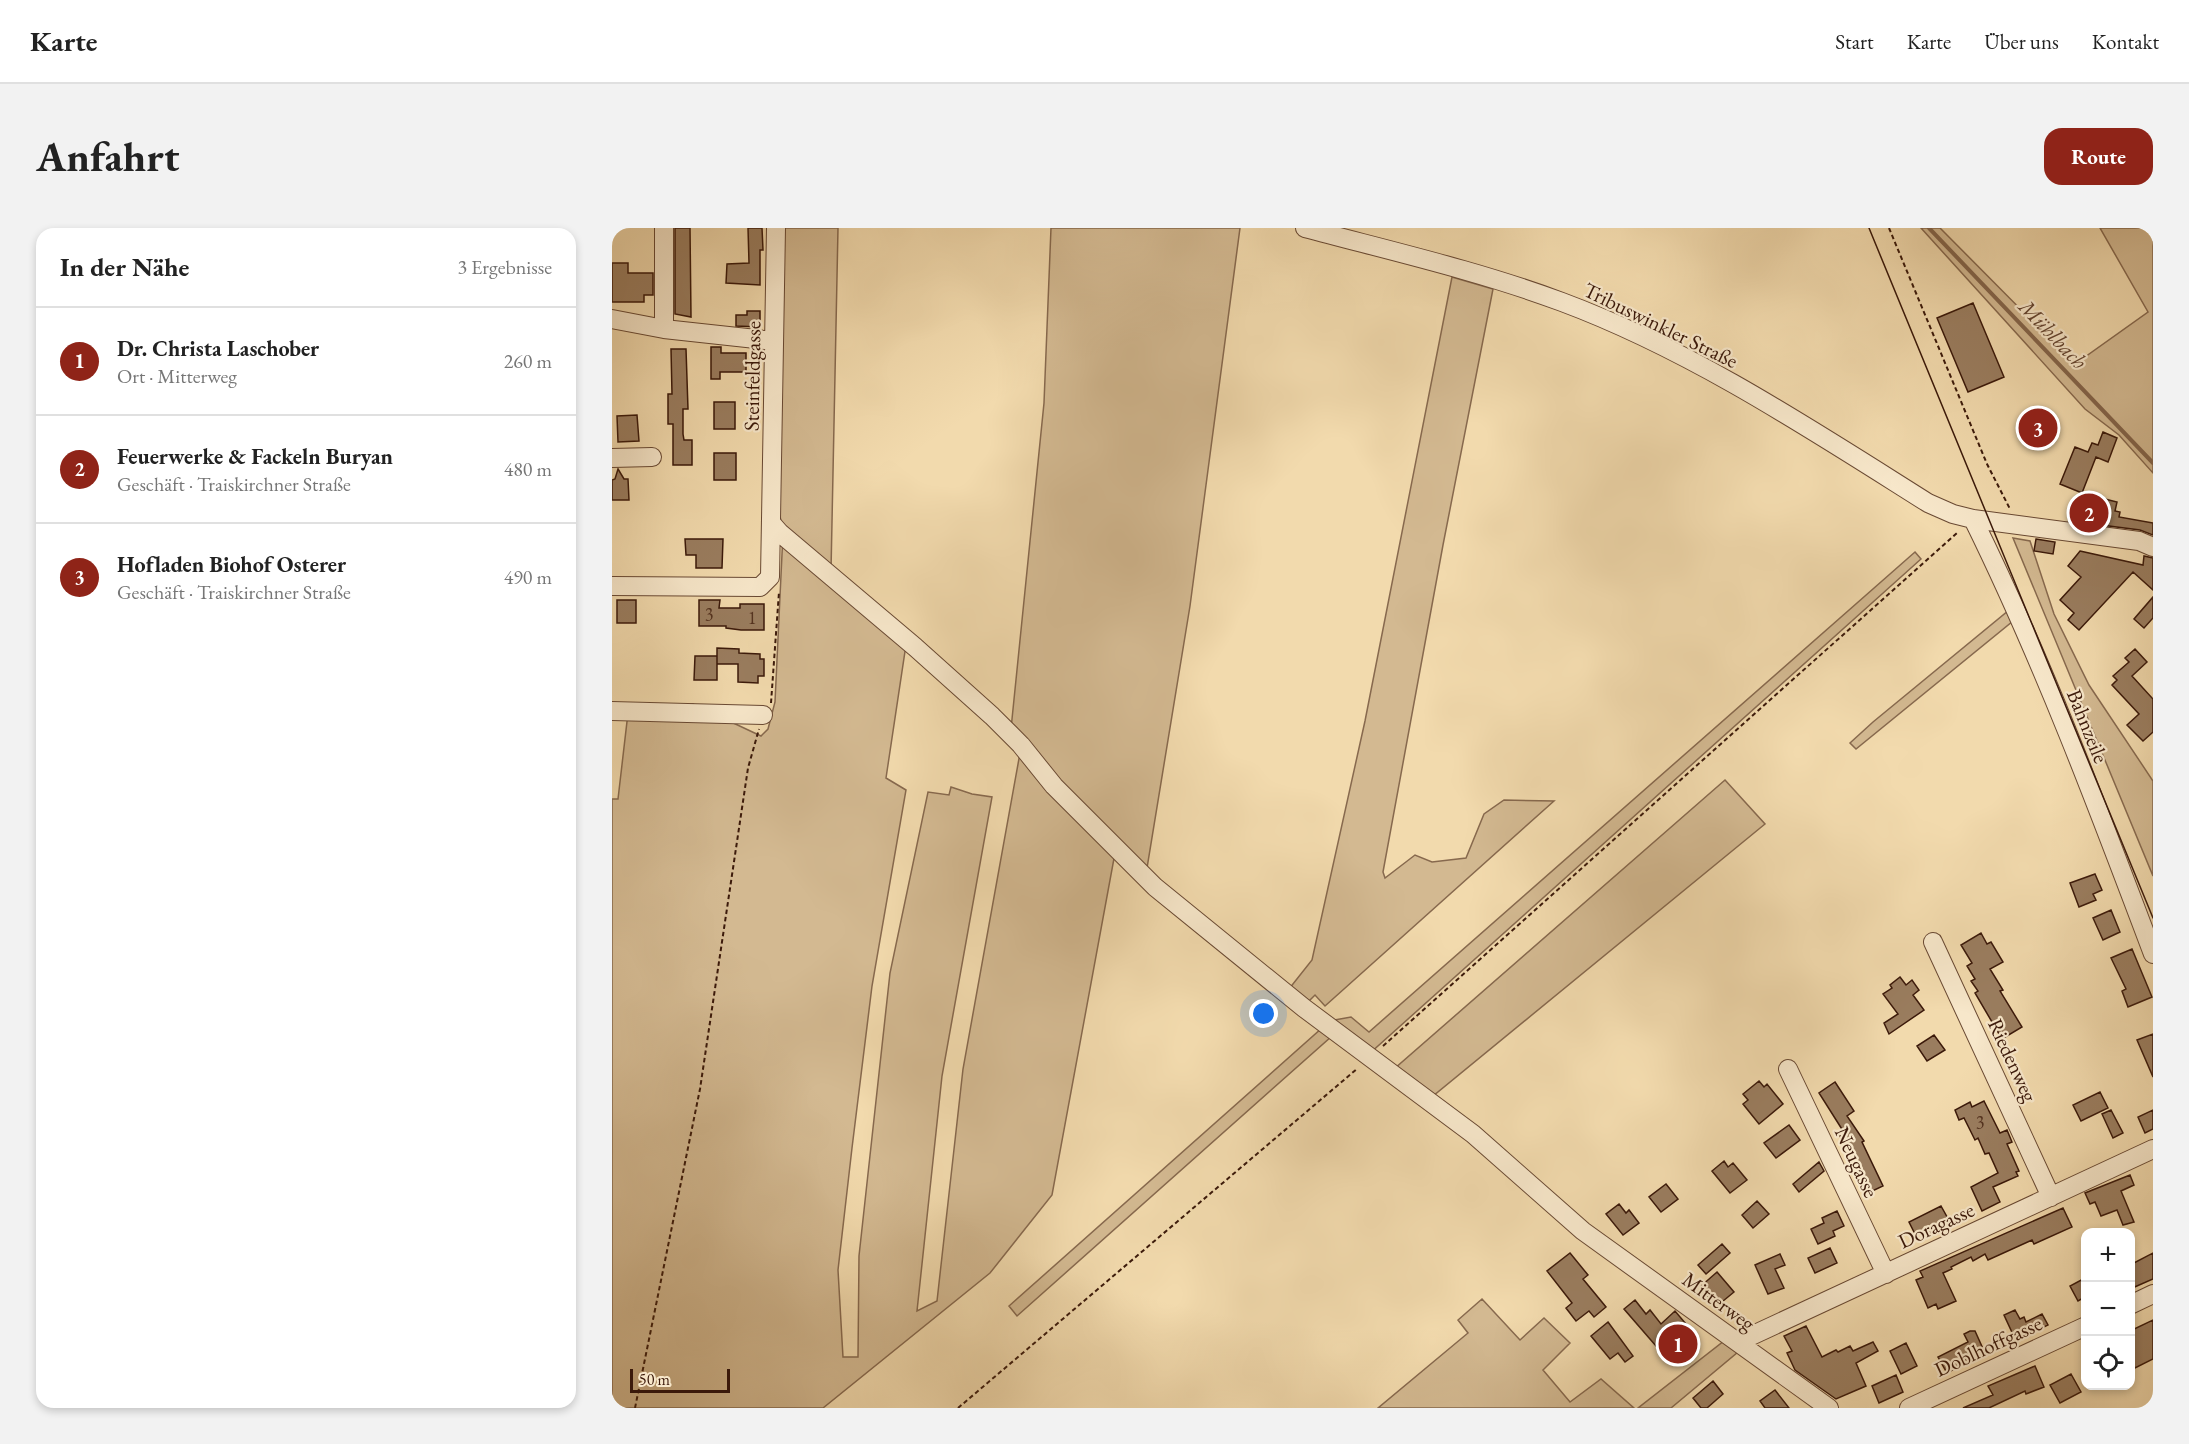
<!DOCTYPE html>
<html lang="de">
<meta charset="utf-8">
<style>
:root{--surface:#fff;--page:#f2f2f2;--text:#222;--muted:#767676;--line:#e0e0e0;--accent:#8f2418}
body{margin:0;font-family:"EB Garamond",serif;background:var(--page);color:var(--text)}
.controls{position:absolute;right:18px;bottom:18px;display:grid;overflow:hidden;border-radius:12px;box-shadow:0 3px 9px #0003}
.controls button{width:54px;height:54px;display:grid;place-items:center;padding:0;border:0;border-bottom:2px solid var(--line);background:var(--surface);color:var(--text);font:30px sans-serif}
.scale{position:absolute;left:18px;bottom:15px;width:100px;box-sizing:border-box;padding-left:6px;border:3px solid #3b190a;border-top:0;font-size:16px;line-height:21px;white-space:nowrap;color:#3b190a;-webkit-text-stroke:4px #f7e7ca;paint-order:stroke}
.you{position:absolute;left:652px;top:786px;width:21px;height:21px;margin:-15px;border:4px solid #fff;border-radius:50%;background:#1a73e8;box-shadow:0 0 0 9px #1a73e833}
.badge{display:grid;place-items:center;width:39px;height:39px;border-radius:50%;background:var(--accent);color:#fff;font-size:20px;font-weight:700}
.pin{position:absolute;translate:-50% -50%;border:3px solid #fff;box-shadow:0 2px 6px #0006}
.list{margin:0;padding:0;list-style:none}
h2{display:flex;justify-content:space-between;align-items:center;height:78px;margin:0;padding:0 24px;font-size:26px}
h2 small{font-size:20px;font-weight:400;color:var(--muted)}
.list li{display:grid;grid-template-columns:39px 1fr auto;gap:18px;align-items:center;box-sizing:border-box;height:108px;padding:0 24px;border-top:2px solid var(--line)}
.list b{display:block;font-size:22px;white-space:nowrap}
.list p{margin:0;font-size:20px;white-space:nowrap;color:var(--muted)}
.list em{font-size:20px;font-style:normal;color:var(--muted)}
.icon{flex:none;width:33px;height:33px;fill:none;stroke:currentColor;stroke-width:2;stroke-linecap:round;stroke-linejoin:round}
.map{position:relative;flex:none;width:1541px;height:1180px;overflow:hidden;border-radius:18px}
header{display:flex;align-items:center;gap:36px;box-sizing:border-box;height:84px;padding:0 30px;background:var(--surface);border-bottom:2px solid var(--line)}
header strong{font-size:28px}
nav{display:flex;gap:33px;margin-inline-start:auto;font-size:21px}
.intro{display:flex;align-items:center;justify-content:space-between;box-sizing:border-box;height:144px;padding:0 36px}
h1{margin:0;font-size:42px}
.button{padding:15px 27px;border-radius:18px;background:var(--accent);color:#fff;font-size:21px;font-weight:700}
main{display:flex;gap:36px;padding:0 36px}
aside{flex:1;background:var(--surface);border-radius:18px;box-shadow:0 3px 9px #0003}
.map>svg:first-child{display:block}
</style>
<header>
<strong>Karte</strong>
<nav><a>Start</a><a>Karte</a><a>Über uns</a><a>Kontakt</a></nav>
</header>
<div class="intro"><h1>Anfahrt</h1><a class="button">Route</a></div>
<main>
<aside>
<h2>In der Nähe<small>3 Ergebnisse</small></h2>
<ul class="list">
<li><span class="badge">1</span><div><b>Dr. Christa Laschober</b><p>Ort · Mitterweg</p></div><em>260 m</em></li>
<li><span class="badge">2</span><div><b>Feuerwerke &amp; Fackeln Buryan</b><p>Geschäft · Traiskirchner Straße</p></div><em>480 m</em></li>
<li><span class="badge">3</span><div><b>Hofladen Biohof Osterer</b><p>Geschäft · Traiskirchner Straße</p></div><em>490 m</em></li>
</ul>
</aside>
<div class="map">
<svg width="1541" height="1180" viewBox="0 0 1541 1180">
<rect width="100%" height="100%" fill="#f2daad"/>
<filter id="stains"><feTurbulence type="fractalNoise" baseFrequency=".00333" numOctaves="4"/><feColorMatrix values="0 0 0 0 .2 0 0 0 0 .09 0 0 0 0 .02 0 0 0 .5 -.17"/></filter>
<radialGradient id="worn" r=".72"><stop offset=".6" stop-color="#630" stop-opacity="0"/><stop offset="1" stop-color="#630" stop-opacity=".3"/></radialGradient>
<path fill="#d3b991" stroke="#87694e" stroke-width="1.5" d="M 170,0 L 226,0 L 219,343 L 295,410 L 274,550 L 294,562 L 260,758 L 240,920 L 226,1042 L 231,1129 L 246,1129 L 247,1028 L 278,745 L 316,564 L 337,567 L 339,559 L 360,566 L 380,569 L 330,848 L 305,1083 L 325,1073 L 351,841 L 408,525 L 503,625 L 440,967 L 378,1045 L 211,1180 L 0,1180 L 0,571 L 6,571 L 16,485 L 81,476 L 149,508 L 156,501 L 163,474 L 171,305 L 166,276 Z
M 439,0 L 628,0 L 578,378 L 534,646 L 399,501 L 432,175 Z
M 1309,0 L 1328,0 L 1463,136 L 1536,84 L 1488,0 L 1541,0 L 1541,245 L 1507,207 L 1473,181 Z
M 840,49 L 881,61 L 831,317 L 771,644 L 773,650 L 803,627 L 820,634 L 854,630 L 872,586 L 892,572 L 942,573 L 713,778 L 703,767 L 693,777 L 677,761 L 700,732 L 753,493 Z
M 1401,310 L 1418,313 L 1442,386 L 1477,457 L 1541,553 L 1541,648 Z
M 1303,324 L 1309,331 L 757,826 L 717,793 L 739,789 L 757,804 Z
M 1396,383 L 1401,393 L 1244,521 L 1238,515 L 1261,494 Z
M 1113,552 L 1153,596 L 810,877 L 774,848 Z
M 710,800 L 720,808 L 405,1088 L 397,1078 Z
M 870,1071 L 908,1112 L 932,1090 L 958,1115 L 931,1142 L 958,1174 L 989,1151 L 1022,1180 L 766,1180 L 856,1105 L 846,1092 Z
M 1112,1113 L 1126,1124 L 1059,1180 L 1026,1180 Z"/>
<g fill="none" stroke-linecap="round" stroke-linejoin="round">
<path stroke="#84654b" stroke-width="4" d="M 1317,0 L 1541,235"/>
</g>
<path fill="#9a7d5f" stroke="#3b190a" stroke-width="1.5" d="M 63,0 L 78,0 L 79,89 L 63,86 Z
M 136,0 L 150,0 L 151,22 L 148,22 L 148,57 L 114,55 L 115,36 L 137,35 Z
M 0,35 L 16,35 L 16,45 L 41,45 L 41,67 L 32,67 L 32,74 L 0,74 Z
M 1361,75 L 1392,149 L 1356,164 L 1325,90 Z
M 135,83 L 148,83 L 148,99 L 124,98 L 124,87 L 135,87 Z
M 99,119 L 109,119 L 109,125 L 134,125 L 134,144 L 108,144 L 108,151 L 99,151 Z
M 59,121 L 74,121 L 76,181 L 71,181 L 71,206 L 72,212 L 80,212 L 80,237 L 61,237 L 61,196 L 56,196 L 56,166 L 60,166 Z
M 102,174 L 123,174 L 123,201 L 102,201 Z
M 25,187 L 27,213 L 6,214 L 5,188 Z
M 1491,204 L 1505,210 L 1496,234 L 1484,229 L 1470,265 L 1448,256 L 1463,219 L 1476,224 L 1480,215 L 1486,217 Z
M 102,225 L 124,225 L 124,252 L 102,252 Z
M 6,241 L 12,251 L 16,251 L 17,272 L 0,272 L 0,252 L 3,251 Z
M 1473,266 L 1505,274 L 1503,283 L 1508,284 L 1507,289 L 1541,295 L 1541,307 L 1528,302 L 1466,294 Z
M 73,311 L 111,311 L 110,340 L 84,340 L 84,327 L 74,327 Z
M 1424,311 L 1443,314 L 1441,326 L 1422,323 Z
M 1468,323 L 1531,337 L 1532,328 L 1541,330 L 1541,362 L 1521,344 L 1467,402 L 1456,392 L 1462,385 L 1448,372 L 1469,349 L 1456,338 Z
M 1541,369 L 1541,390 L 1532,400 L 1522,391 Z
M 5,372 L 24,372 L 24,395 L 5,395 Z
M 87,372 L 108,372 L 107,380 L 128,380 L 128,376 L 152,376 L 152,402 L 129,402 L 114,400 L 114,398 L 87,398 Z
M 105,420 L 127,421 L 127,425 L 148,426 L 148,431 L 152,431 L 152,448 L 146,448 L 146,455 L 126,454 L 126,436 L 105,436 Z
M 1523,421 L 1535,434 L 1520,448 L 1541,471 L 1541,504 L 1531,513 L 1515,497 L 1527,486 L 1500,457 L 1505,452 L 1501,448 L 1517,434 L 1513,430 Z
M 83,428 L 105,428 L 105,452 L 82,452 Z
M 1483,646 L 1490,662 L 1481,666 L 1484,672 L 1467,679 L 1458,655 Z
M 1499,682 L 1508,704 L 1491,712 L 1481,690 Z
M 1369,705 L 1375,716 L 1379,714 L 1391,734 L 1378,741 L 1391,762 L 1388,763 L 1410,799 L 1390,811 L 1363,765 L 1366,763 L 1359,753 L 1363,751 L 1355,738 L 1360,735 L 1349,717 Z
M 1520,721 L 1540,769 L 1516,779 L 1510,763 L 1514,761 L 1499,730 Z
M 1288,749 L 1294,757 L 1300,752 L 1307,762 L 1301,767 L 1312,782 L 1277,806 L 1272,795 L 1286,786 L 1271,766 L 1280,760 L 1278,757 Z
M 1541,806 L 1541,849 L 1525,812 Z
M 1322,807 L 1333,822 L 1315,833 L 1305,818 Z
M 1147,853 L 1152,859 L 1155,856 L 1171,876 L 1147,896 L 1131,876 L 1136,872 L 1131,866 Z
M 1223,854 L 1242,883 L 1235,888 L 1252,913 L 1250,914 L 1271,958 L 1254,966 L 1228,908 L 1233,906 L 1207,865 Z
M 1488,864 L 1496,880 L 1469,893 L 1461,877 Z
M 1372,873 L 1388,905 L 1395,902 L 1400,914 L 1395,916 L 1407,943 L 1404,944 L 1406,948 L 1381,959 L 1388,974 L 1370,983 L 1359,959 L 1386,945 L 1377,925 L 1373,926 L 1366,910 L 1363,912 L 1352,890 L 1347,892 L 1343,882 L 1358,874 L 1360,879 Z
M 1499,882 L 1511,905 L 1501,910 L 1490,886 Z
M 1541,882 L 1541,901 L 1533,905 L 1526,889 Z
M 1177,897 L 1188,912 L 1164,930 L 1152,915 Z
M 1112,933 L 1116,939 L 1121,935 L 1135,952 L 1118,965 L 1100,943 Z
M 1207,934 L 1212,943 L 1187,964 L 1181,956 Z
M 1518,947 L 1522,957 L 1509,963 L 1522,994 L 1511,997 L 1505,982 L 1489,988 L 1483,974 L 1478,976 L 1473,965 Z
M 1054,956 L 1066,971 L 1049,984 L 1037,969 Z
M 1145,973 L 1157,986 L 1141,1000 L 1130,987 Z
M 1007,976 L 1014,985 L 1017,982 L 1027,995 L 1011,1007 L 994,986 Z
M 1329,978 L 1339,996 L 1312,1009 L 1309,1003 L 1303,1006 L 1297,994 Z
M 1451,980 L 1460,999 L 1422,1016 L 1420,1012 L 1376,1032 L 1373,1026 L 1361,1033 L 1359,1029 L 1339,1039 L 1340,1041 L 1331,1045 L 1344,1073 L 1326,1081 L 1324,1076 L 1316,1080 L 1304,1052 L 1311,1049 L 1308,1043 Z
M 1225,983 L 1232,998 L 1221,1003 L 1223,1008 L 1206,1016 L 1199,1001 L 1212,995 L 1210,990 Z
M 1110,1016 L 1118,1025 L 1094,1046 L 1086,1037 Z
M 1218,1020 L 1225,1035 L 1203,1045 L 1196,1030 Z
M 958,1025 L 976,1047 L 971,1051 L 994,1079 L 982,1089 L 977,1083 L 964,1093 L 954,1080 L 960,1075 L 935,1043 Z
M 1541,1025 L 1541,1051 L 1518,1061 L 1518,1037 Z
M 1168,1026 L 1173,1037 L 1163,1041 L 1172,1060 L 1156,1066 L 1143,1037 Z
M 1105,1044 L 1122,1064 L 1105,1078 L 1088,1059 Z
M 1473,1050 L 1473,1069 L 1466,1073 L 1458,1058 Z
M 1023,1072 L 1034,1086 L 1038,1082 L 1049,1096 L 1063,1083 L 1085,1109 L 1057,1133 L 1012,1081 Z
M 1403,1082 L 1408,1091 L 1412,1089 L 1414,1094 L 1430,1086 L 1436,1097 L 1404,1113 L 1392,1087 Z
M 1541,1092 L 1541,1131 L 1523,1140 L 1518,1129 L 1518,1103 Z
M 996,1094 L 1021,1128 L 1013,1134 L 1006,1125 L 998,1131 L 979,1108 Z
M 1194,1098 L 1210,1129 L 1224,1122 L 1226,1124 L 1238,1118 L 1241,1123 L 1261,1114 L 1266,1123 L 1244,1135 L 1254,1158 L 1224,1171 L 1183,1142 L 1175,1125 L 1180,1123 L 1172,1108 Z
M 1358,1103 L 1363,1103 L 1372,1123 L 1348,1135 L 1350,1137 L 1335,1145 L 1326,1129 L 1356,1114 L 1352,1106 Z
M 1294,1115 L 1305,1138 L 1289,1146 L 1278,1123 Z
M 1423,1138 L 1432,1159 L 1414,1166 L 1413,1163 L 1377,1180 L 1351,1180 L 1381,1167 L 1376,1158 Z
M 1459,1146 L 1469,1164 L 1448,1175 L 1438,1157 Z
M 1284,1147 L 1291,1164 L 1267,1175 L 1260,1158 Z
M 1101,1153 L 1111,1166 L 1095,1180 L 1089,1180 L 1081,1170 Z
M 1163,1162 L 1177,1180 L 1153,1180 L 1148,1173 Z"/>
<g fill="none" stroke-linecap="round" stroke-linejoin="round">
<g stroke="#694933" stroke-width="20">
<path id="minor" d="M 52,0 L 52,101
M 693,0 C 779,23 867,43 950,74 C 1079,122 1200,202 1316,275 L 1341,286 L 1361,291 L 1527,313 L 1541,319
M 0,91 L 52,101 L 162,113
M 0,230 L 40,229
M 1361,291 C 1430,431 1486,580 1541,726
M 161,297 L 168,305 L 303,419 L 380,488 L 409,517 L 442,558 L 543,659 L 692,780 L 861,906 L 971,1003 L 1217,1180
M 0,358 L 148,359 L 158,349 L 164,0
M 0,483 L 151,487
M 1321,714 L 1439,969
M 1176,841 L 1274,1046
M 1518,1077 L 1541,1066
M 1126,1114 L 1541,921
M 1297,1180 L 1474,1098"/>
</g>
<path stroke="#3b190a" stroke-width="2" stroke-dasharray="4.5 3" stroke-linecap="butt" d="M 1277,0 L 1375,236 L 1398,281
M 159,475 L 167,364
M 771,818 L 1346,304
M 23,1180 L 88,861 L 136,540 L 147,501
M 346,1180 L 746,840"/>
<use href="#minor" stroke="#f7e7ca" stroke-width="18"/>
<path stroke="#3b190a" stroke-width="1.5" d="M 1257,0 L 1541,690"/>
</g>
<g text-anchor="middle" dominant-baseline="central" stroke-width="4.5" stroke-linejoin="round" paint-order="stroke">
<g font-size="18" fill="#53321f">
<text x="97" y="386">3</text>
<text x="140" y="389">1</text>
<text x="1368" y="894">3</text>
</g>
<g font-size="21" fill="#3b190a" stroke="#f7e7ca">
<text transform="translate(1049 97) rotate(26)">Tribuswinkler Straße</text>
<text transform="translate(140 148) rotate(-89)">Steinfeldgasse</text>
<text transform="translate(1476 498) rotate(68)">Bahnzeile</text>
<text transform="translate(1401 832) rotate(65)">Riedenweg</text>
<text transform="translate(1245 934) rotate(65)">Neugasse</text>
<text transform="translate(1324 997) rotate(-25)">Doragasse</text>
<text transform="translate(1107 1073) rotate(36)">Mitterweg</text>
<text transform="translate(1376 1118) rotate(-25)">Doblhoffgasse</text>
</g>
<g font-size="22" font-style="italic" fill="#654530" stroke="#f7e7ca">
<text transform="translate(1441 106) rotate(46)">Mühlbach</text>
</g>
</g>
<rect width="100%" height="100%" filter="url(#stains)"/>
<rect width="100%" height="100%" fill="url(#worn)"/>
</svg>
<div class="controls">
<button>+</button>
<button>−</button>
<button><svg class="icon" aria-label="locate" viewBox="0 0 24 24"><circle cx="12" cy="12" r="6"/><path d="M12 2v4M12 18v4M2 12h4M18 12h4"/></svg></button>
</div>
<div class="scale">50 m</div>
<div class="you"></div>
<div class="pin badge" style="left:1066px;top:1116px">1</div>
<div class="pin badge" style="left:1477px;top:285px">2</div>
<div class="pin badge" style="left:1426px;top:200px">3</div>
</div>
</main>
